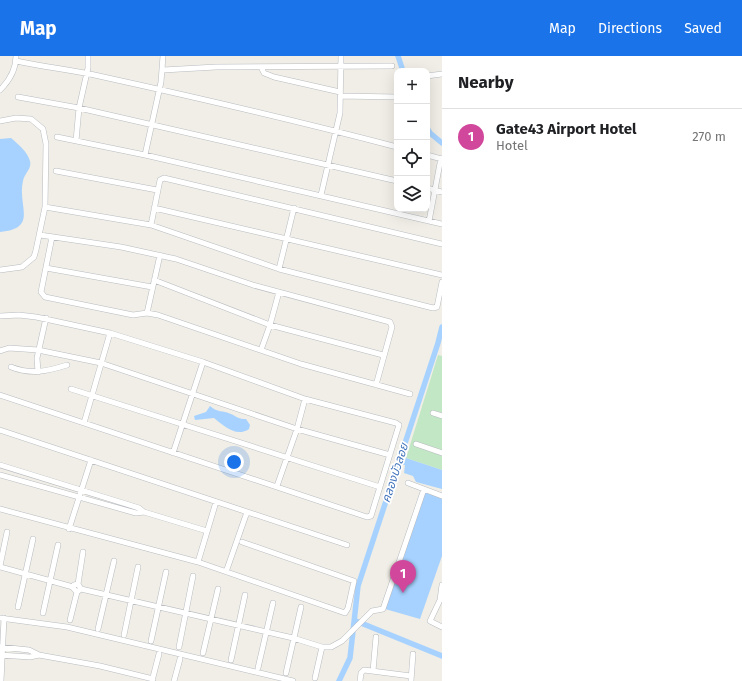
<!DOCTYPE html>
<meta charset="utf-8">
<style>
:root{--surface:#fff;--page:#f2f2f2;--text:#202124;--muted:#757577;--line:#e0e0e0;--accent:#1a73e8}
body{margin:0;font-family:"Fira Sans","Noto Sans Thai",sans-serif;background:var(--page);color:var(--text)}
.controls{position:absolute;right:12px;top:12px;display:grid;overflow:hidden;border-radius:8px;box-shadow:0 4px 16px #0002}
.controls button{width:36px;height:36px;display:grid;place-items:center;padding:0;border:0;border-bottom:1px solid var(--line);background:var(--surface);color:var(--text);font:20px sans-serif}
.you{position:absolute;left:234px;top:406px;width:14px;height:14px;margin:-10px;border:3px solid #fff;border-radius:50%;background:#1a73e8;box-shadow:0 0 0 6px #1a73e833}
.badge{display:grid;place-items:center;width:26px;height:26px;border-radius:50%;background:var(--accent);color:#fff;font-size:13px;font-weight:700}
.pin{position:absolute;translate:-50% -33px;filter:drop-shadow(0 1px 2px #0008)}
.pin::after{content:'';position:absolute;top:21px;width:14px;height:12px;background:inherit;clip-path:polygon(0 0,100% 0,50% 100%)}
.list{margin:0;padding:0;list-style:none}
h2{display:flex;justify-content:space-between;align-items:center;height:52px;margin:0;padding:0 16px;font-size:17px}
h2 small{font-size:13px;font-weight:400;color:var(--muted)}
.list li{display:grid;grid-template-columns:26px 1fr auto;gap:12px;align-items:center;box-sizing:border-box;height:56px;padding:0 16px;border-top:1px solid var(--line)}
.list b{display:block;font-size:15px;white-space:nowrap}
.list p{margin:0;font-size:13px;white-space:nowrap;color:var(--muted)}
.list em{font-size:13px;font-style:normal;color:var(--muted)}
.icon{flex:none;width:22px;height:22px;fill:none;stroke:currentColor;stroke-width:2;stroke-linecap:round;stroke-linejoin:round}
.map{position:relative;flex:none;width:442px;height:625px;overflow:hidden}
header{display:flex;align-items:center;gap:24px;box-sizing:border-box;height:56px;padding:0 20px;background:var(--accent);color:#fff}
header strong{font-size:19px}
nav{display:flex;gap:22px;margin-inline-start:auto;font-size:14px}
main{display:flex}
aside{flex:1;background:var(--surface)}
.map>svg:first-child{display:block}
</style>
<header>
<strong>Map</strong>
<nav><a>Map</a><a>Directions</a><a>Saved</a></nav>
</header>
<main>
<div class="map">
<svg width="442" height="625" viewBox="0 0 442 625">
<rect width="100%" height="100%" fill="#f0eee6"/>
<path fill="#c2e7c5" d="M 438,299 L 442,300 L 442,414 L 406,402 Z"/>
<path fill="#a7d2ff" d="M 11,82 C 19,89 27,95 30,105 C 32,113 24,118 23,125 C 17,150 39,172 0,176 L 0,83 Z
M 210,350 C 218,357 222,354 231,358 C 237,361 239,363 246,363 L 250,369 L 249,373 C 236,382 223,369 214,362 L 195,364 L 194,360 L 206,356 Z
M 406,402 L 442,414 L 442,433 L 416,426 L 413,420 L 404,417 L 405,409 L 402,409 Z
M 424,436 L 442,442 L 442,500 L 420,563 L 385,553 Z"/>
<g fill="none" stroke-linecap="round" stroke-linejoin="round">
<path stroke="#a7d2ff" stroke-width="5.5" d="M 398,0 L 403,15
M 427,72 L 430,77 L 442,87
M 356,565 L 442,600
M 339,625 L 350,602 L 358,530 L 438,287 L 442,271"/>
<g stroke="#b8bbc0" stroke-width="6">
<path id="minor" d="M 16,5 C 44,11 72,14 99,20 C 199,42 298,65 397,91
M 261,11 L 264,17 L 274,21 L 340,36
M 163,14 L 216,11 L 392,10
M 427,20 L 442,18
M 0,34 C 9,25 16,13 16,0
M 340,40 L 397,41
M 18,41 L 79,52 L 397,125
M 0,65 L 16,62 L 31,63 L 43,73 L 46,88 L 45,151 L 36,194 L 34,201 L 22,211 L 0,214
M 57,81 L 145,99 L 442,168
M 76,85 L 79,52 L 88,12 L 88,0
M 145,99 L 161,26 L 163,0
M 427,99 L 442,103
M 56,115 L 157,134
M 427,132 L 442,136
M 321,139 L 340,57 L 341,0
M 45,151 L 151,169 L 279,213 L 433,252 L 437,251 L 442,226
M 154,152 L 442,219
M 429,165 L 441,102
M 151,169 L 160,124 L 164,122 L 442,188
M 40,179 L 121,191 L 176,203 L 253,229 L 390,266 L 392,271 L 376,329
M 52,181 L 41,236 L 45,241 L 133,259 L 147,257 L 158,259 L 301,308 L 410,338
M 46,212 L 152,231
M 279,213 L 294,152
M 154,224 L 270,269 L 383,299
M 147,257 L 160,199
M 0,260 L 19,259 L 36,261 L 110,277 L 203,306 L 305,343 L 396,367 L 399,369 L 371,460 L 367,461 L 0,339
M 261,294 L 270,269 L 279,236
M 0,295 L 9,292 L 38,294 L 101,307 L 297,373 L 390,399
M 11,311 C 31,319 48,315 67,309
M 38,316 L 37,302 L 46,262
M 71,333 L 380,431
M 433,357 L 442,360
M 84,367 L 110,277
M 0,374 L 347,489
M 416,388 L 442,397
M 173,397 L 203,306
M 0,409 L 139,452 L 144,456 L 136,457 L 0,419
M 408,427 L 442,440
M 277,430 L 297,373 L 305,343
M 0,453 L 198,506 L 345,557 L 348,552 L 354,525 L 242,486
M 144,456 L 207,475
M 69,473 L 91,404
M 198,506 L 216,446
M 0,510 L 7,476
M 0,511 L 73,531
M 226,516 L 247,456
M 78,528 L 83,496
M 442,529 L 440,544 L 430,565 L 442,571
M 81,533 L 293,582 L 322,591 L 331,591 L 342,585 L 372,555 L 383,553 L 424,433
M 18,551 L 33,483
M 43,557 L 58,489
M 0,562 L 67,571 L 293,625
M 70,564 L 77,536 L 81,533 L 78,528 L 74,529 L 73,532 L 77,536
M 98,573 L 114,505
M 124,579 L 138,511
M 151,585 L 166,516
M 0,591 L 29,594 L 39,599 L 100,610 L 153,623
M 179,591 L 193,520
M 203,597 L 218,533
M 0,599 L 30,601 L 39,599
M 231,604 L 245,539
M 258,612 L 273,547
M 373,615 L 376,581
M 286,617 L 301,551
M 315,622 L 322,591
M 1,625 L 4,562
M 152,625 L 159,598
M 174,625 L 180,603
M 360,625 L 361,617 L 364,614 L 411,620
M 411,625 L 413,598"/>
</g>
<use href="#minor" stroke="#fff" stroke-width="5"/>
</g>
<g text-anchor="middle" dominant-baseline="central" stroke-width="3.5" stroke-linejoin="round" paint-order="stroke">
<g font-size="12" font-style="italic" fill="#4375bc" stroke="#fff">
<text transform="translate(395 417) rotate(-72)">คลองบัวลอย</text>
</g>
</g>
</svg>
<div class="controls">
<button>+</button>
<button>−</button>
<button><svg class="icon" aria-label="locate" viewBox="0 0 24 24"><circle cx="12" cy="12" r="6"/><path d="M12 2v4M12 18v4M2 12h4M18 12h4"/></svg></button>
<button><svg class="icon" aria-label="layers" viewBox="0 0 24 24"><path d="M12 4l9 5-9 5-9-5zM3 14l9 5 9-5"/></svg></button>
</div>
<div class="you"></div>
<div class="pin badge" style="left:403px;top:537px;background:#d1479c">1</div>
</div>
<aside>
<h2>Nearby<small></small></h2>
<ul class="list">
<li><span class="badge" style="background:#d1479c">1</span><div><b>Gate43 Airport Hotel</b><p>Hotel</p></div><em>270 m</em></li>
</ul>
</aside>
</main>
